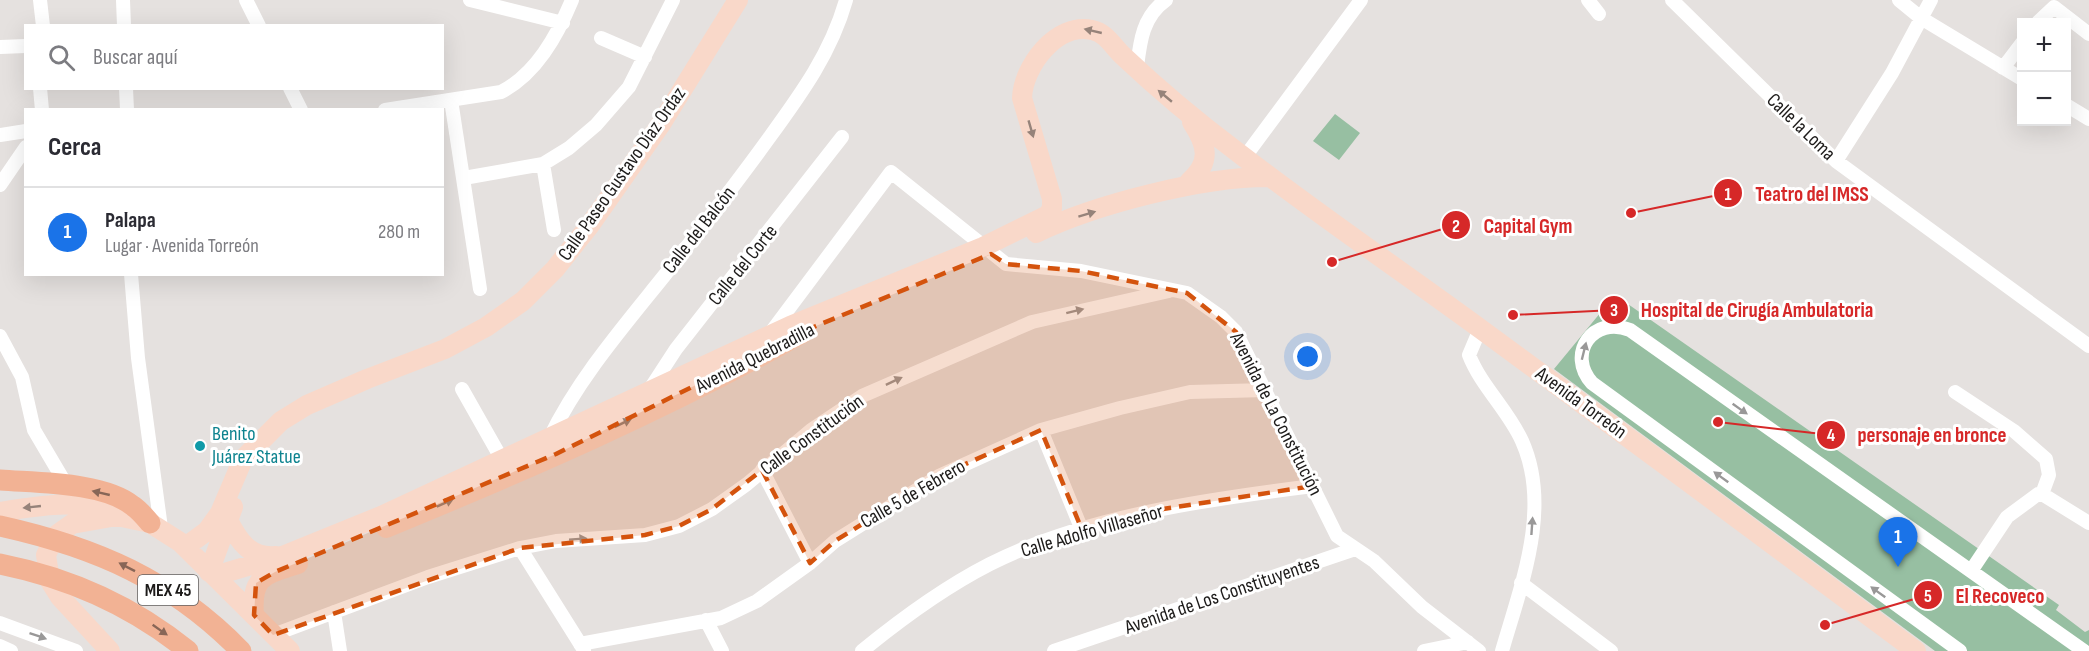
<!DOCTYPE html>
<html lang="es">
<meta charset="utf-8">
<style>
:root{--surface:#fff;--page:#f7f7f7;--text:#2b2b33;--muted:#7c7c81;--line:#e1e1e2;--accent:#1a73e8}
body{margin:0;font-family:"Sofia Sans Condensed",sans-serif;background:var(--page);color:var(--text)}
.controls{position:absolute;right:18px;top:18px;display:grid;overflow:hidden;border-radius:0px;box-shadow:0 6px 24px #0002}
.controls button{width:54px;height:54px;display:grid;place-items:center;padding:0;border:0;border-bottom:2px solid var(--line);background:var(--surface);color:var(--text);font:30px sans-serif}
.you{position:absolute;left:1308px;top:357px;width:21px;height:21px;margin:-15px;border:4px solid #fff;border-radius:50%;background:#1a73e8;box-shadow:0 0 0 9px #1a73e833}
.badge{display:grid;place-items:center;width:39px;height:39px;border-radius:50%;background:var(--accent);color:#fff;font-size:20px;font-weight:700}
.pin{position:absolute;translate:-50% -50px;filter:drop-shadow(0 2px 3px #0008)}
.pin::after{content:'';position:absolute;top:32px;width:21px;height:18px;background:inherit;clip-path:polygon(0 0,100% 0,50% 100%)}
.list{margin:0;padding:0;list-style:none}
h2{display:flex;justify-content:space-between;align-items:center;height:78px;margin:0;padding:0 24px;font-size:26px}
h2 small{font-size:20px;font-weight:400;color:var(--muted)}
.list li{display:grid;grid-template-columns:39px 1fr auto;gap:18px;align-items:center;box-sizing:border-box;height:90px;padding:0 24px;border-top:2px solid var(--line)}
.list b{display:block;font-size:22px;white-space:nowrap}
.list p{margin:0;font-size:20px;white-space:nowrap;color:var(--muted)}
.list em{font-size:20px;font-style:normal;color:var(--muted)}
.icon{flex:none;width:33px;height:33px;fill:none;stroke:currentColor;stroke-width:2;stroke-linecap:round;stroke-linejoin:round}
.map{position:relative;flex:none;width:2089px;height:651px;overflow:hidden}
.search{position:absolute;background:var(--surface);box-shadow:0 6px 24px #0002;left:24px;top:24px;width:420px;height:66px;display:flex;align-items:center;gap:15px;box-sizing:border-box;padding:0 21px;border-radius:0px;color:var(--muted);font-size:22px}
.panel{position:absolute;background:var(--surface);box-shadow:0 6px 24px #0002;left:24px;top:108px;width:420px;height:168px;border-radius:0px}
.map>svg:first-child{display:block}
</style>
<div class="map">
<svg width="2089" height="651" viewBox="0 0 2089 651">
<rect width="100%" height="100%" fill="#e5e1df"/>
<path fill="#97bfa2" d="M 1335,114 L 1360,133 L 1339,160 L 1313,141 Z
M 1615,295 L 2059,605 L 2056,610 L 2085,632 L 2089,630 L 2089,651 L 1935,651 L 1554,369 Z"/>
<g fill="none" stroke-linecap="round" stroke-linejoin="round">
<path stroke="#fff" stroke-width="14" d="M 40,0 L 43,26
M 123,0 L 124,26
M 246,0 L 259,26
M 470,0 L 563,23
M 1588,0 L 1599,14
M 1672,0 L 1836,161 L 2089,346
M 1899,0 L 1921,18 L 2022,79
M 2038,22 L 2054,7 L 2089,34
M 601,38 L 645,57
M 0,47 L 26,46
M 1137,67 C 1140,41 1143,16 1166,0
M 2003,68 L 2022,43
M 40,88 L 42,110
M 126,88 L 127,110
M 290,88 L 301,110
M 451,100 L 480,289
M 2066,105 L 2089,119
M 385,110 L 501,92 C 536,74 557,36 572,0
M 0,135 L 26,131
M 1244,158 L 1361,0
M 1836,161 L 1892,73 L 1931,0
M 543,164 L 554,230
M 464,178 L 543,164 L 569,148 L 596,125 L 629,87 L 673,0
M 0,185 L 26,147
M 131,274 L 138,358 L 161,528
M 1480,329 L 1469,355 C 1481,386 1508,410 1522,441 C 1552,508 1521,585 1502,651
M 769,335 L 891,172 L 1006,264 L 1081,271 L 1187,293 L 1221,317 L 1236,332 L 1337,536 L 1374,561 L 1422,607 L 1479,651
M 0,336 L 22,377 L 34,430 L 67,486
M 462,389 L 505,465
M 648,392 L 676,349 L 842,137
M 1955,392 L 2014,431 L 2046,459 L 2049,475 L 2042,494
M 1041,430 L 1082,530
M 549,439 C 578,379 623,327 664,276 C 700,230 735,185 769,138 C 801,94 831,53 846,0
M 762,470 L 810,563
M 2042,494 L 2089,523
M 520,548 L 584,650
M 1971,571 L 2007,517 L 2038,494 L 2042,494
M 1521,583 L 1611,651
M 334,612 L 340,651
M 706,620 L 722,651
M 0,623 L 76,651
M 273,635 L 428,577 L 520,548 L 556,541 L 645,535 L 679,526 L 712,509 L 747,484 L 811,430 L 862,396 L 1032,322 L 1169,291
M 580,644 L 721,618 L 757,601 L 810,563 L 835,541 L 939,476 L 1041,430 L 1120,408 L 1190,392 L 1266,390
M 0,646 L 11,651
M 862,651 C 901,619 945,587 990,564 C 1085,516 1209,499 1313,486
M 1054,651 L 1355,549
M 1424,651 L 1468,642
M 1960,651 L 1592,383 C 1566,354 1593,315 1630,330 L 2084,651"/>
<path stroke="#f9d8c9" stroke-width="20" d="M 1189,182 C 1212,162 1207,145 1192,122
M 1036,233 C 1096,204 1202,177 1268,177
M 0,512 C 36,506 79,498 113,514
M 228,520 C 238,540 250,559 276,556
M 386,528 C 527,470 670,408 803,333
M 185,547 L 207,531 L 220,513 L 243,459 L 281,421 L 307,405 L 367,379 L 445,349 L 486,327 L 523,301 L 555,269 L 590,225 L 661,124 L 738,0
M 209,572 L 233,507
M 214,576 L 285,555 L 381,516 L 790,326 L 983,247 L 1048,215 L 1052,208 L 1052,199 L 1022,98 C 1023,67 1056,22 1092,30 C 1106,33 1112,45 1122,55 C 1158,89 1196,121 1236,151 C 1316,213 1400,270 1482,330 C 1627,436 1772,544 1916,651
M 254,615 C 251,576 264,575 298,564
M 110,651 L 60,597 L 50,581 L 46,555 L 55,536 L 72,524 L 117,516 L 150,523 L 180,542 L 290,651"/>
<path stroke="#f2b294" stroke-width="21" d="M 0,480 C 37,483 104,482 133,506 C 139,510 145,517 150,523
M 0,526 C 95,547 172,580 241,651
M 0,564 C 70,578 133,606 188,651"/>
</g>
<defs><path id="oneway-solid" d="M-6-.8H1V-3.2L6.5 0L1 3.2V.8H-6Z" transform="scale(1.5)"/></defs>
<g fill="#96837a">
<use href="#oneway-solid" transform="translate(1093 31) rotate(-167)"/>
<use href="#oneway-solid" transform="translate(1165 96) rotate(-140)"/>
<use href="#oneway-solid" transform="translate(1031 129) rotate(74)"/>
<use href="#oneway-solid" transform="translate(1087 214) rotate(-17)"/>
<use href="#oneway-solid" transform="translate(623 423) rotate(-25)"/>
<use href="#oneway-solid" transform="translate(445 503) rotate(-24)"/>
<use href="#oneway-solid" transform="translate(32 507) rotate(174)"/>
</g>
<g fill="#999898">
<use href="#oneway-solid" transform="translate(1075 311) rotate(-14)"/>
<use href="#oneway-solid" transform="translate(1584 351) rotate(-76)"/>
<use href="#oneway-solid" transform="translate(894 381) rotate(-25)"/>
<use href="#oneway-solid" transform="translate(1740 409) rotate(35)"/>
<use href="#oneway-solid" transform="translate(1721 477) rotate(-144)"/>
<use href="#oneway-solid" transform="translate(1532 526) rotate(-86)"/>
<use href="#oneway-solid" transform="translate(578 539) rotate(-4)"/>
<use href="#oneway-solid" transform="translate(1878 592) rotate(-144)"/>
<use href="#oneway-solid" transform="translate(38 636) rotate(19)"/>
</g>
<g fill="#886657">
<use href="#oneway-solid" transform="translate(101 493) rotate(-167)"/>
<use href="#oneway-solid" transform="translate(127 567) rotate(-153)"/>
<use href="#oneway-solid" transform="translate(160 630) rotate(35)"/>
</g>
<path fill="#d4530d" fill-opacity="0.2" stroke="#d4530d" stroke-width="4.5" stroke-dasharray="12 8" stroke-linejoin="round" d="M 991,254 L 1006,264 L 1081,271 L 1187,293 L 1236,332 L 1313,486 L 1163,509 L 1082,530 L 1041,430 L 939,476 L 835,541 L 810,563 L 762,470 L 712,509 L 679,526 L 645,535 L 520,548 L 273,635 L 254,615 L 256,583 L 275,572 L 556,454 L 816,326 Z"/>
<circle fill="#0f9aa8" stroke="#fff" stroke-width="2" cx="200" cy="446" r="6"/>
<g text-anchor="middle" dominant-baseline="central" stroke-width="6" stroke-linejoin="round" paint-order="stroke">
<rect fill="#fff" stroke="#615f5f" stroke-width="1.5" x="138" y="575" width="60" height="30" rx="4.5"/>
<g font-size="18" font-weight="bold" fill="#1d1b1a">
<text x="168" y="590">MEX 45</text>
</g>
<g font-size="20" fill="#1d1b1a" stroke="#fff">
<text transform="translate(1801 127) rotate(44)">Calle la Loma</text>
<text transform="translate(622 174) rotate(-55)">Calle Paseo Gustavo Díaz Ordaz</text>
<text transform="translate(699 230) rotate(-52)">Calle del Balcón</text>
<text transform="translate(743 265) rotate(-51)">Calle del Corte</text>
<text transform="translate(755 358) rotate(-27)">Avenida Quebradilla</text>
<text transform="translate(1581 403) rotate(36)">Avenida Torreón</text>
<text transform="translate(1276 414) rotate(63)">Avenida de La Constitución</text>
<text transform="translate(812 435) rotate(-36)">Calle Constitución</text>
<text transform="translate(913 494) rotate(-30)">Calle 5 de Febrero</text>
<text transform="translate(1092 531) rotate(-16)">Calle Adolfo Villaseñor</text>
<text transform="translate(1222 595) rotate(-19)">Avenida de Los Constituyentes</text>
</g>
<g font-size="20" fill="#0d838f" stroke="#fff" text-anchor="start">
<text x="212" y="434">Benito<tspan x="212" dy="23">Juárez Statue</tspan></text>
</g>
</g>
<path fill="none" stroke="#d62828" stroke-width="2" d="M1631 213L1728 193M1332 262L1456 225M1513 315L1614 310M1718 422L1831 435M1825 625L1928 595"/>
<g fill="#d62828" stroke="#fff" stroke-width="2">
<circle cx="1631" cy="213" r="6"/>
<circle cx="1332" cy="262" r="6"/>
<circle cx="1513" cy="315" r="6"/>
<circle cx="1718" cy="422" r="6"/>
<circle cx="1825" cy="625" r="6"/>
<circle cx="1728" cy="193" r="15"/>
<circle cx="1456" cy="225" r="15"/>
<circle cx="1614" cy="310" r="15"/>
<circle cx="1831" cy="435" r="15"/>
<circle cx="1928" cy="595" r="15"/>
</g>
<g font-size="18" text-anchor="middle" font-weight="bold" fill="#fff">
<text x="1728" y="200">1</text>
<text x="1456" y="232">2</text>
<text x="1614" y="316">3</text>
<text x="1831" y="441">4</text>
<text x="1928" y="602">5</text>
</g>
<g font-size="21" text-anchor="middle" font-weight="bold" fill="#d62828" stroke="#fff" stroke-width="6" stroke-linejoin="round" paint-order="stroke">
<text x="1812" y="201">Teatro del IMSS</text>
<text x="1528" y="233">Capital Gym</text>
<text x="1757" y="317">Hospital de Cirugía Ambulatoria</text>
<text x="1932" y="442">personaje en bronce</text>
<text x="2000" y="603">El Recoveco</text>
</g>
</svg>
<div class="controls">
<button>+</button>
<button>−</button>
</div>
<div class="you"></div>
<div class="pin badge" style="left:1898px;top:567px">1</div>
<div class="search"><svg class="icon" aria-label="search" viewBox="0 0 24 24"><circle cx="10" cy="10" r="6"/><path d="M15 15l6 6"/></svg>Buscar aquí</div>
<section class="panel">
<h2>Cerca<small></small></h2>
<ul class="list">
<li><span class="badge">1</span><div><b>Palapa</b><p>Lugar · Avenida Torreón</p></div><em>280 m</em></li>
</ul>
</section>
</div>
